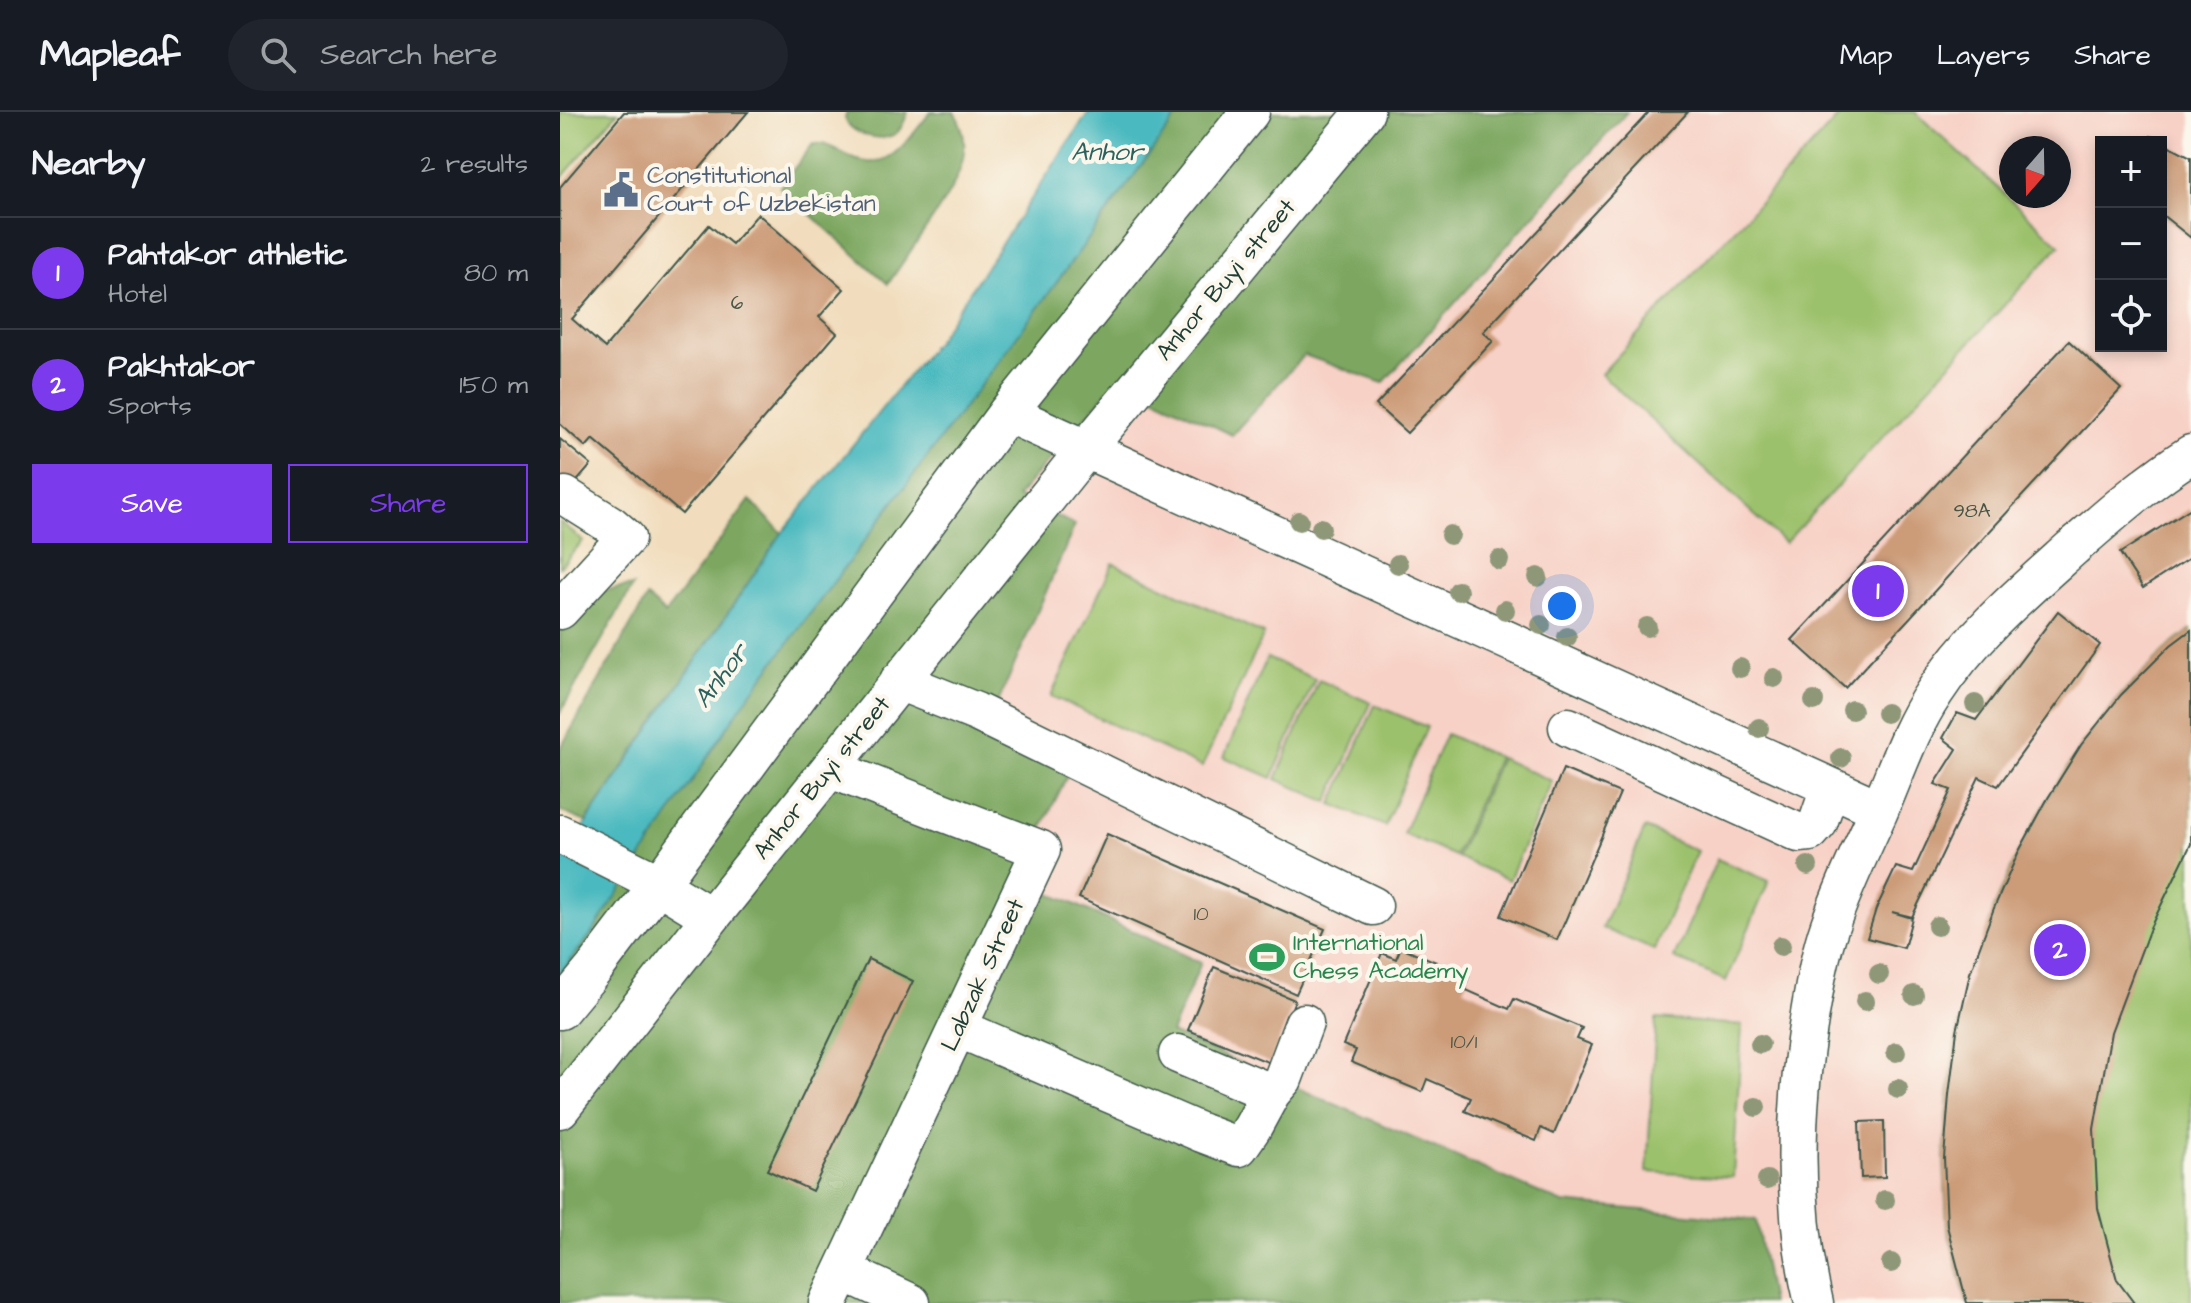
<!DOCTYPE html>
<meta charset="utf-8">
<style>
:root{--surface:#171b24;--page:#20242c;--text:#f1f3f6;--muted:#9ea1a6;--line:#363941;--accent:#7c3aed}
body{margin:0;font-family:"Architects Daughter",sans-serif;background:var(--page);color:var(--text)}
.controls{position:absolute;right:24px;top:24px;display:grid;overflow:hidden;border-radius:0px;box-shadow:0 4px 12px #0003}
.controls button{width:72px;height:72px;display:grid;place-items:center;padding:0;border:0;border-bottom:2px solid var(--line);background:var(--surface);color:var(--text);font:40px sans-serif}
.compass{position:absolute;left:1439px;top:24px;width:72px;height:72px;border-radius:50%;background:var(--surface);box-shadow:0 4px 12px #0003;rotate:200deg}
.you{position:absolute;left:1002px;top:494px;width:28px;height:28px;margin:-20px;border:6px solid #fff;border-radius:50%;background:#1a73e8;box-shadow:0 0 0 12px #1a73e833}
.badge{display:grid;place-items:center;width:52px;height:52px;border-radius:50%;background:var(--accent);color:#fff;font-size:26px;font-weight:700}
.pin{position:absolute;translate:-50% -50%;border:4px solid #fff;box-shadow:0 2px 8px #0006}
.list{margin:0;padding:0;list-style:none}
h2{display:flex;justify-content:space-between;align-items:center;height:104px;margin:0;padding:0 32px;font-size:34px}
h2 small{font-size:26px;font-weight:400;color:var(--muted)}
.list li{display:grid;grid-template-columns:52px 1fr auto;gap:24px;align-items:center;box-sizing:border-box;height:112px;padding:0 32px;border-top:2px solid var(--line)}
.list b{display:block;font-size:30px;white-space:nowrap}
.list p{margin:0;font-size:26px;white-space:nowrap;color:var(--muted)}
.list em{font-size:26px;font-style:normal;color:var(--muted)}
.actions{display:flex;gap:16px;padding:24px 32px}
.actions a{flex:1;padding:18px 0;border:2px solid var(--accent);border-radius:0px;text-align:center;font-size:28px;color:var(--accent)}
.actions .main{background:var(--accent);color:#fff}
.icon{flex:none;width:44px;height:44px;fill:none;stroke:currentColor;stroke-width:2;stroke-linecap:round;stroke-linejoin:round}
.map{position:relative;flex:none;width:1631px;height:1191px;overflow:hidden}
header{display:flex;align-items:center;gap:48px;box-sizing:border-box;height:112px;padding:0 40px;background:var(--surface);border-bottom:2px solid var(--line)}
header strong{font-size:38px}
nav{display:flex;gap:44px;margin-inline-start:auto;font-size:28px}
.search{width:560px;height:72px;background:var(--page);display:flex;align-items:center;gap:20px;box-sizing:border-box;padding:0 28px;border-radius:44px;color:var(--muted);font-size:30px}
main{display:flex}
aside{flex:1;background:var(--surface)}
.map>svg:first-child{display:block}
</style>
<header>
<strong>Mapleaf</strong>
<div class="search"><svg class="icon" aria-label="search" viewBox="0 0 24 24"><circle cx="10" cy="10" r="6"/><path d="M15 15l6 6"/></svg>Search here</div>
<nav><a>Map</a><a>Layers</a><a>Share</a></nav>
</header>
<main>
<aside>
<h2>Nearby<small>2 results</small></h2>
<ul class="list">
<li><span class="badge">1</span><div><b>Pahtakor athletic</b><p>Hotel</p></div><em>80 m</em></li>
<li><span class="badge">2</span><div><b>Pakhtakor</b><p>Sports</p></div><em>150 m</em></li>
</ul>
<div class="actions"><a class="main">Save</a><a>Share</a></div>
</aside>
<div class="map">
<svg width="1631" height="1191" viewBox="0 0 1631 1191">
<rect width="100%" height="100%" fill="#fbf7ec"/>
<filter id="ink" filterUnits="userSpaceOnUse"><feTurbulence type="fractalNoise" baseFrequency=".0125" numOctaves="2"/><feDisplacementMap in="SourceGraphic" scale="16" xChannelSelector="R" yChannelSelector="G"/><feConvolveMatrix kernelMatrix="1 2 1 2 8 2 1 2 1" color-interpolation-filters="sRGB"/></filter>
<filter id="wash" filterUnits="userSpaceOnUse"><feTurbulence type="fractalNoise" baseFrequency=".006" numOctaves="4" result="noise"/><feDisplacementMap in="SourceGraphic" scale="32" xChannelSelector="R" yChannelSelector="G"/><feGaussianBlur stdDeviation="1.8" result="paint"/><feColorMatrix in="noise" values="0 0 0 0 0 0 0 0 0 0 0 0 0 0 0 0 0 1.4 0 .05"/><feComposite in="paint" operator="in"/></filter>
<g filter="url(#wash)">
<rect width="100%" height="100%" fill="#f1ddbd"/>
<path fill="#f7d1c6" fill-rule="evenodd" d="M 580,0 L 1631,0 L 1631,1191 L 0,1191 L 0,781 ZM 1541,30 L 1601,30 L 1601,234 L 1541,234 ZM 1451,36 L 1499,36 L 1499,84 L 1451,84 Z"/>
<path fill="#9cc16c" stroke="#5e7f50" stroke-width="2" d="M 0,0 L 58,0 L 0,68 Z
M 1283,0 L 1355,0 L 1500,133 L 1225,431 L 1041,262 Z
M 0,410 L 23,429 L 0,455 Z
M 553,451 L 704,522 L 642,655 L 491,584 Z
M 1631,518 L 1631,1191 L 1407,1191 L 1387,1114 L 1384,1046 L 1389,983 L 1397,919 L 1434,796 L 1458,741 L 1488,686 L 1521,633 L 1561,583 L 1611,533 Z
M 707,546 L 755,567 L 712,666 L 664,645 Z
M 759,568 L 811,591 L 768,690 L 716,667 Z
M 815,593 L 867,615 L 825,714 L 772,692 Z
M 886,622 L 938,645 L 895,744 L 843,722 Z
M 940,646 L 992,669 L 949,768 L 897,745 Z
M 1085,716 L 1137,739 L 1094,838 L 1042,816 Z
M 1157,747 L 1209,769 L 1166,869 L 1114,846 Z
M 1096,907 L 1182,913 L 1173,1065 L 1087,1060 Z"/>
<path fill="#7da760" stroke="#4e724a" stroke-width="2" d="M 287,0 L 348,0 C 345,7 342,18 335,22 C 320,31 290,22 285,6 Z
M 371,0 L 394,0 C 421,40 389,82 367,115 C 354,134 341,153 328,172 L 220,75 L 252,33 C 261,30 267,33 275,37 C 283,41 290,46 298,48 C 332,60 352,21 371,0 Z
M 620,0 L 1067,0 L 823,271 L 744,243 L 672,323 L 558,267 L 457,385 L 515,413 L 437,593 L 513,652 L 456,768 L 512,791 L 641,851 L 611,921 L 1003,1091 L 1196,1108 L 1211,1191 L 0,1191 L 0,862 L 30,824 L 180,596 L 489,181 Z
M 190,388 L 222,421 L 26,710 L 0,699 L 0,637 L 87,485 L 105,502 Z
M 73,474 L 0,601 L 0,510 L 40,479 Z"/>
<path fill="#4bbac0" stroke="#357c7a" stroke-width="2" d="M 529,0 L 620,0 L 489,181 L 180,596 L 30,824 L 0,861 L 0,750 L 222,421 L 378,227 Z"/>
<g id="blocks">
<path fill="#cc9b78" d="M 64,0 L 188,0 L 12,207 L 45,236 L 149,113 L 172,132 L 198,102 L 284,177 L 259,205 L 277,221 L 122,402 L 33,327 L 26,335 L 0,312 L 0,75 Z
M 1089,0 L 1128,0 L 923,220 L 933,229 L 847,321 L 816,293 Z
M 1591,24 L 1631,45 L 1631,126 L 1601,102 L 1601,30 L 1588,30 Z
M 1509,229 L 1561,277 L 1285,576 L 1232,528 Z
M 0,327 L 31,353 L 0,389 Z
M 1631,396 L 1631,445 L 1583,476 L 1560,441 Z
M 1498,499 L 1540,533 L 1438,674 L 1419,665 L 1352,805 L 1332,800 L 1352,806 L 1344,836 L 1307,826 L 1316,797 L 1336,755 L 1353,760 L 1391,678 L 1375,672 L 1397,637 L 1383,626 L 1397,601 L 1416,608 Z
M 1631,518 L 1631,732 L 1590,816 L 1551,920 L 1534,1017 L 1538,1096 L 1557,1168 L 1574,1191 L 1407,1191 L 1387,1114 L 1384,1046 L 1389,983 L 1397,919 L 1410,861 L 1434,796 L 1458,741 L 1488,686 L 1521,633 L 1561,583 L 1611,533 Z
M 1003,657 L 1060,681 L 997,828 L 941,804 Z
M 547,722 L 765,817 L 736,882 L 519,786 Z
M 841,835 L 909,864 L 904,877 L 949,897 L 954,887 L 1022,916 L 1017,927 L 1032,933 L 994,1022 L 981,1016 L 976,1029 L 905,999 L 911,986 L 867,967 L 862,980 L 791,950 L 796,938 L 783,933 L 822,841 L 836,847 Z
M 308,847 L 353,869 L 252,1079 L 207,1058 Z
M 654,855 L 735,888 L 710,951 L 628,918 Z
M 1324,1009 L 1325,1065 L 1301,1066 L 1299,1010 Z"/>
</g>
</g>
<g filter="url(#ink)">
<use href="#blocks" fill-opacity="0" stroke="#3e5549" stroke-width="2"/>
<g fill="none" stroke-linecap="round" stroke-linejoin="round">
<g stroke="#3e5549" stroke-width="41">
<path id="minor" d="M 447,301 L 526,337 L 805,0
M 0,498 L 66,426 L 51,413 L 5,384
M 339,569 L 416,600 L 813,794
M 1008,615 L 1239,721 L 1250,720 L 1258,711 L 1270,676
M 0,722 L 84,764 L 151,805
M 0,898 L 34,857 L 98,773 L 447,301 L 690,0
M 398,916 L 642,1021 L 679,1035 L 692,1016 L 711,981 L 723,967 L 744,911
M 618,942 L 711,981
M 0,997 L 151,805 L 526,337 L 1319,697
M 283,1159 L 351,1191
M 268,1191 L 481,738 L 271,657
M 1254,1191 C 1231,1096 1234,998 1250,902 C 1255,872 1260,841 1270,813 C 1283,775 1301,738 1318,701 C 1336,660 1349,618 1374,581 C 1410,525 1463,480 1512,436 C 1550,403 1588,369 1631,342"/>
</g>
<use href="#minor" stroke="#fff" stroke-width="38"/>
</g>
<g fill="#8f9779">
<circle cx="739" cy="409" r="10"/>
<circle cx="761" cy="416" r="10"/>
<circle cx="890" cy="423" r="10"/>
<circle cx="939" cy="448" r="10"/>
<circle cx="838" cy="452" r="10"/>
<circle cx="978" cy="465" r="10"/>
<circle cx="898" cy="479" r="10"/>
<circle cx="945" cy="498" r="10"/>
<circle cx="981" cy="513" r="10"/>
<circle cx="1087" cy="515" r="10"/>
<circle cx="1007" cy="525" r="10"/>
<circle cx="1180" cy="556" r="10"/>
<circle cx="1214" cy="566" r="10"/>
<circle cx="1254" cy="589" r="10"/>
<circle cx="1415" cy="592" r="10"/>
<circle cx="1292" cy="598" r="10"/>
<circle cx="1326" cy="601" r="10"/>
<circle cx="1199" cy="616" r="10"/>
<circle cx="1281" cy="646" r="10"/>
<circle cx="1248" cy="754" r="10"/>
<circle cx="1377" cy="814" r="10"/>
<circle cx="1221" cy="834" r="10"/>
<circle cx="1319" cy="862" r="10"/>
<circle cx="1354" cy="883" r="10"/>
<circle cx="1305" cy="889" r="10"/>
<circle cx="1200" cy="932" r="10"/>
<circle cx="1336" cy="940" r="10"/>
<circle cx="1338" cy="977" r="10"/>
<circle cx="1196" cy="995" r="10"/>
<circle cx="1207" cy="1068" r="10"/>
<circle cx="1325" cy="1088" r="10"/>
<circle cx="1331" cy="1151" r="10"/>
</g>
</g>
<defs>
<g id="civic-bare" transform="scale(2.76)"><path d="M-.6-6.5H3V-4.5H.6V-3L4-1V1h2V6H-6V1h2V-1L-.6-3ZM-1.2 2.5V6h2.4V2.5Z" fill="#5c6f8a" stroke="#fbf7ec" stroke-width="2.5" paint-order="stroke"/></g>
<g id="stadium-bare" transform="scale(2.76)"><path d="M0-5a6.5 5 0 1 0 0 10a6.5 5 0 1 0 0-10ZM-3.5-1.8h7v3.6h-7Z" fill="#2e9e5b" stroke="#fbf7ec" stroke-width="2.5" paint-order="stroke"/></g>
</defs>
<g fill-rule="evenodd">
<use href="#civic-bare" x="61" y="78"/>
<use href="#stadium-bare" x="707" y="845"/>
</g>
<g text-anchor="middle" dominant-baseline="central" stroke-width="8" stroke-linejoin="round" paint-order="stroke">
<g font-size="20" fill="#4a5445">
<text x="177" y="191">6</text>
<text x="1412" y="399">98A</text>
<text x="641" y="802">10</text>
<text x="904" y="930">10/1</text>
</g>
<g font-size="24" fill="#4e5e75" stroke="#fbf7ec" text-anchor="start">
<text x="87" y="64">Constitutional<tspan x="87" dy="28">Court of Uzbekistan</tspan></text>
</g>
<g font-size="24" fill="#1f3d34" stroke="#fbf7ec">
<text transform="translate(666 168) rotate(-50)">Anhor Buyi street</text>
<text transform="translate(262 666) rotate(-51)">Anhor Buyi street</text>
<text transform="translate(423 863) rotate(-65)">Labzak Street</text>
</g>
<g font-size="24" fill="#27864d" stroke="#fbf7ec" text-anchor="start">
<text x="733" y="831">International<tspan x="733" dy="28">Chess Academy</tspan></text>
</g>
<g font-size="26" font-style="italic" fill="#2c625e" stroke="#fbf7ec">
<text x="547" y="40">Anhor</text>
<text transform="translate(161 564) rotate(-53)">Anhor</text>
</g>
</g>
</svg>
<div class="controls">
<button>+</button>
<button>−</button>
<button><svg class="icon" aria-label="locate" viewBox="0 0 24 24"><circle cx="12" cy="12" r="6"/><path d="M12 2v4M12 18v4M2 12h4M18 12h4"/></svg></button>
</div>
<svg class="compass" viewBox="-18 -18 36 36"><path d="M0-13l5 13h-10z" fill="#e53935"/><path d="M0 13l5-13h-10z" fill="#9ea1a6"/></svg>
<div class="you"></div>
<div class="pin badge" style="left:1318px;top:479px">1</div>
<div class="pin badge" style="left:1500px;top:838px">2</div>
</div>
</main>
